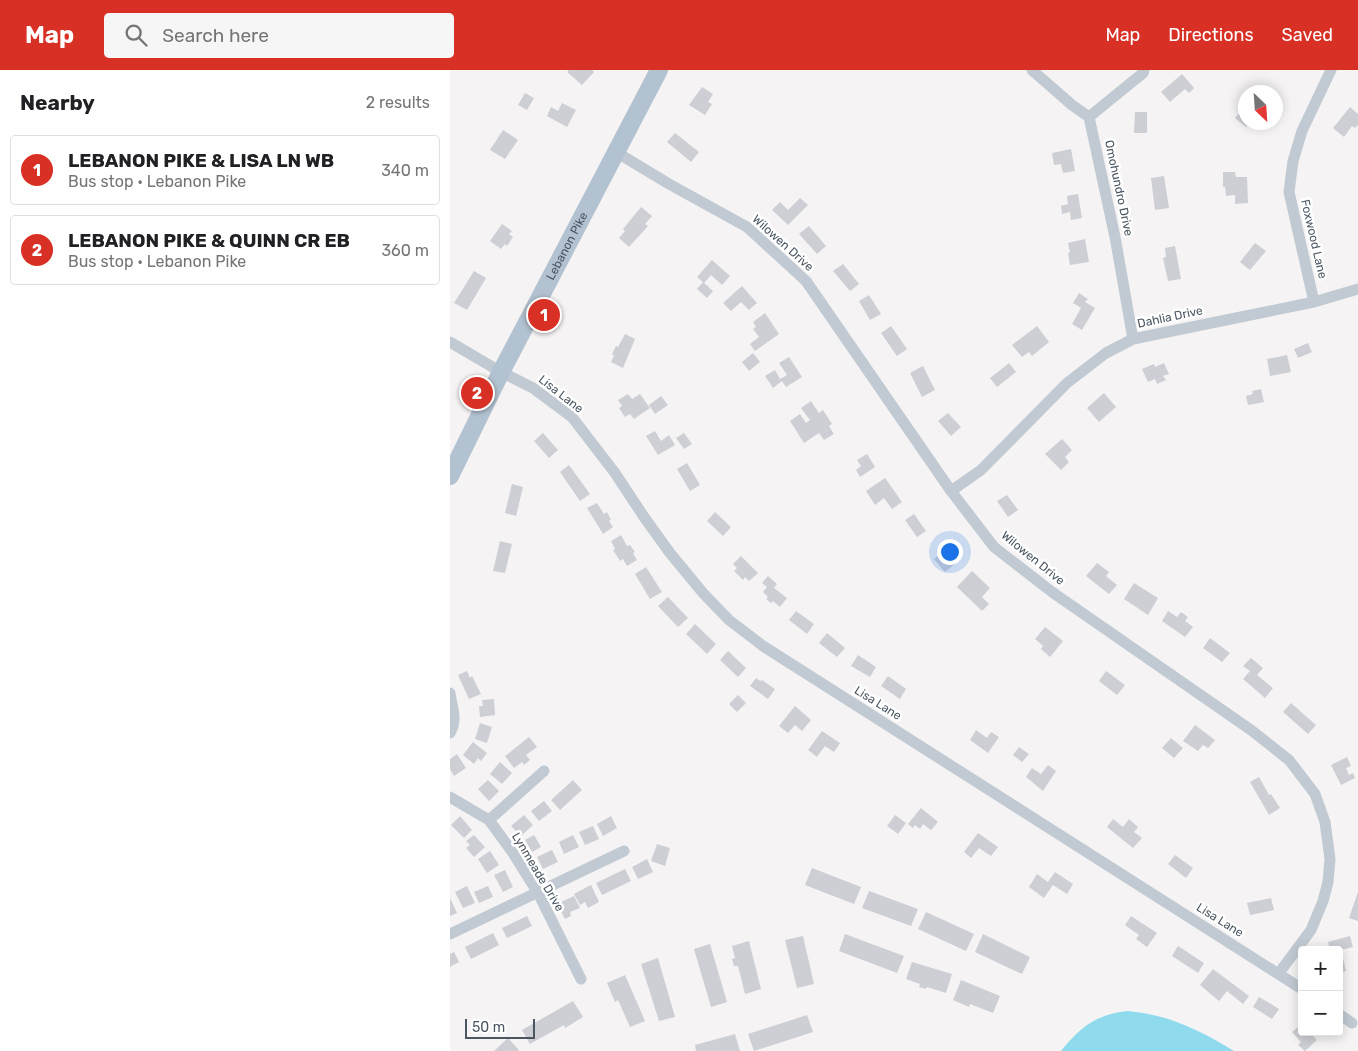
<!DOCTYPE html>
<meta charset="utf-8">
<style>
:root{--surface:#fff;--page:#f6f6f6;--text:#202124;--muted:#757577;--line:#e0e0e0;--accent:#d93025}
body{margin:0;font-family:Rubik,sans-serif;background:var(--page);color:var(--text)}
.controls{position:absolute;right:15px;bottom:15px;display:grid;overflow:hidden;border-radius:5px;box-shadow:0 2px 12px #0003}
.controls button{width:45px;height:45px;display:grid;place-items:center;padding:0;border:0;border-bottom:1px solid var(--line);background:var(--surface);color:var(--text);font:25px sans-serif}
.compass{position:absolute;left:788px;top:15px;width:45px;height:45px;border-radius:50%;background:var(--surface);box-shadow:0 2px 12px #0003;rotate:155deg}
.scale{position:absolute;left:15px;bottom:12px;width:70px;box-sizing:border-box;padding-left:5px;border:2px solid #4a5661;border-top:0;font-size:14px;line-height:18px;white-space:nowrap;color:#4a5661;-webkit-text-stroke:4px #fff;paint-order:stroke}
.you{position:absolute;left:499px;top:481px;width:18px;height:18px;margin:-12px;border:4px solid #fff;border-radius:50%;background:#1a73e8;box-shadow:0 0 0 8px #1a73e833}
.badge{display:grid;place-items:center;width:32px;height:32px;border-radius:50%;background:var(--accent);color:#fff;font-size:16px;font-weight:700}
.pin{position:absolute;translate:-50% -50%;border:2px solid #fff;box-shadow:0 1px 5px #0006}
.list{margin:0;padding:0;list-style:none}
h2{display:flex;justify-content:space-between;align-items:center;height:65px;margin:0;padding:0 20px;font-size:21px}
h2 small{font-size:16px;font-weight:400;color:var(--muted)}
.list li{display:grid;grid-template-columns:32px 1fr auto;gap:15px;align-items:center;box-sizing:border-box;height:70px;margin:0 10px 10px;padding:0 10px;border:1px solid var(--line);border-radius:5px}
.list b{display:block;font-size:19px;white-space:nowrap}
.list p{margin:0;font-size:16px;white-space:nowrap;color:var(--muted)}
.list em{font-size:16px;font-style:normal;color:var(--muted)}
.icon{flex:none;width:28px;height:28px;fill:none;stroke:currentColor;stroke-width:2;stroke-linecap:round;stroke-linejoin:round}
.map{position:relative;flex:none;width:908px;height:981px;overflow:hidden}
header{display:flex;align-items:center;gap:30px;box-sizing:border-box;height:70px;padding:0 25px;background:var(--accent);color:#fff}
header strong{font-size:24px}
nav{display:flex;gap:28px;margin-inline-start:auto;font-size:18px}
.search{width:350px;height:45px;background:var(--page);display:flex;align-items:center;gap:12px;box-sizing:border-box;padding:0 18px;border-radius:5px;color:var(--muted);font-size:19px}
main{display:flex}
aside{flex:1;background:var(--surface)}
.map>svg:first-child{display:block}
</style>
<header>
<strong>Map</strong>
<div class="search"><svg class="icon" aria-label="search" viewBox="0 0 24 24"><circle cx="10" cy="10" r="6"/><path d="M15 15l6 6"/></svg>Search here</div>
<nav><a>Map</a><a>Directions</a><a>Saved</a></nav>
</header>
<main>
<aside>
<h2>Nearby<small>2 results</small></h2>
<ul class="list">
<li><span class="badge">1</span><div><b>LEBANON PIKE &amp; LISA LN WB</b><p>Bus stop · Lebanon Pike</p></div><em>340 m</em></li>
<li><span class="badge">2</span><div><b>LEBANON PIKE &amp; QUINN CR EB</b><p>Bus stop · Lebanon Pike</p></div><em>360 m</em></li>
</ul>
</aside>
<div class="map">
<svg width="908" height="981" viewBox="0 0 908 981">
<rect width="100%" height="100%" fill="#f5f3f3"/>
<path fill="#90daee" d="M 678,941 C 720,945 749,960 784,981 L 611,981 C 630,957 647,944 678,941 Z"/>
<path fill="#cdcfd5" d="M 119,0 L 142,0 L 144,2 L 132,15 L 117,2 Z
M 732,4 L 744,18 L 739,23 L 735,19 L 720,32 L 711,22 Z
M 252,17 L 263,24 L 258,32 L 262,34 L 255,45 L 239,35 Z
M 75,23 L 84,28 L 77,40 L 68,35 Z
M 112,33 L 126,40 L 117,57 L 97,46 L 101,37 L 108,41 Z
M 796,36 L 796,52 L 800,52 L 796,57 L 785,48 Z
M 900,37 L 908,44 L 908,55 L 905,58 L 902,56 L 894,67 L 883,58 Z
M 685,42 L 697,42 L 697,63 L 684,63 Z
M 53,60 L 68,70 L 55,89 L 40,80 Z
M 225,63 L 249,82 L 241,92 L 217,72 Z
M 621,79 L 625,101 L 613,103 L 611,94 L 604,95 L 602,83 Z
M 773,102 L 785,102 L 786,107 L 797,107 L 798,133 L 785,134 L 785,125 L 776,126 L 775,117 L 773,117 Z
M 714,106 L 719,138 L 705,140 L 701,108 Z
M 628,124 L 632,148 L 621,150 L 620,142 L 612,144 L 611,136 L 618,134 L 617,126 Z
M 350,128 L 358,135 L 338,155 L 322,140 L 330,132 L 338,140 Z
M 191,137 L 202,146 L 195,154 L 198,156 L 179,177 L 169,168 L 175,161 L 173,159 Z
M 52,154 L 62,161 L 59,164 L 63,167 L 57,176 L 55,174 L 51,179 L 40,171 Z
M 359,156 L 376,176 L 367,184 L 349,164 Z
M 635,169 L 639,192 L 620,195 L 618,183 L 620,182 L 618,173 Z
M 805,173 L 816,181 L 800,200 L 790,192 Z
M 725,176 L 731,209 L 718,211 L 713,188 L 716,187 L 715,178 Z
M 262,190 L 280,206 L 272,215 L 261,205 L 254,213 L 247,207 Z
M 393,194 L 409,214 L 400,221 L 383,201 Z
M 24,201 L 36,208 L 17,240 L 4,233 Z
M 253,212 L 263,221 L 257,228 L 247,219 Z
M 292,216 L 307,233 L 299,240 L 291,232 L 281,241 L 273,233 Z
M 629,223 L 638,229 L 635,232 L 645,238 L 632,260 L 622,254 L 631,238 L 623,233 Z
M 419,225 L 431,244 L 420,250 L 409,231 Z
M 315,243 L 329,264 L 305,281 L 300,274 L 309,267 L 303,259 L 306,257 L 303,252 Z
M 441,256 L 457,279 L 447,286 L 431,263 Z
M 587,256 L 599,272 L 582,286 L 579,282 L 572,287 L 562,275 Z
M 175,264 L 185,269 L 173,298 L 161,292 L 164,286 L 162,284 L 166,276 L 168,277 Z
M 858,273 L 862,282 L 848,288 L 844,279 Z
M 303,283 L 310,292 L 299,301 L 292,292 Z
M 837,285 L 841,302 L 820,306 L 817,289 Z
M 339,287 L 352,307 L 336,317 L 332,311 L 323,318 L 315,306 L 325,300 L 330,309 L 337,305 L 329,293 Z
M 559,293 L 566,302 L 547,317 L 540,308 Z
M 714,293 L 719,304 L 713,306 L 716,310 L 707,314 L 705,309 L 698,312 L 692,299 L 704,294 L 705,297 Z
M 473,296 L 485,320 L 472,327 L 460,303 Z
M 811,319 L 814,332 L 798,335 L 796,326 L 803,324 L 802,321 Z
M 654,323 L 666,337 L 649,352 L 637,338 Z
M 178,324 L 182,329 L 190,324 L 200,338 L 184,349 L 180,344 L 175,347 L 169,338 L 172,336 L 168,330 Z
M 211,326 L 218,335 L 205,344 L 199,335 Z
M 361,331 L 369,343 L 373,340 L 382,354 L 379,356 L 384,364 L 374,370 L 369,363 L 354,373 L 340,351 L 350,344 L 356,353 L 360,350 L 351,338 Z
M 498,343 L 511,357 L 501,366 L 488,351 Z
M 205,361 L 211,371 L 219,365 L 225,375 L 208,385 L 196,366 Z
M 93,363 L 108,380 L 99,388 L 84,371 Z
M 234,363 L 242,374 L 234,379 L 226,368 Z
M 612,369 L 622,380 L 615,387 L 619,392 L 611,400 L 595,384 Z
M 417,384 L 425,397 L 410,407 L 406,400 L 411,396 L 407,390 Z
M 237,393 L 250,415 L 240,421 L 227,399 Z
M 119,395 L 140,424 L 130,431 L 110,402 Z
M 435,408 L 452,432 L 442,439 L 434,428 L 425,435 L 416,421 Z
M 62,414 L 73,417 L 66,446 L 55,443 Z
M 557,425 L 568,440 L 558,447 L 547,431 Z
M 147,433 L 154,444 L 157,442 L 161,450 L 159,451 L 163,457 L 153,464 L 137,438 Z
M 265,442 L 281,457 L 273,466 L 257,451 Z
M 464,444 L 476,461 L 467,467 L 455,450 Z
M 171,465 L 177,476 L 180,475 L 185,482 L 183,483 L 187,490 L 177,496 L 173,489 L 170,491 L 163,480 L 165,479 L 161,471 Z
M 50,471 L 62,474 L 55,503 L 43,501 Z
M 495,473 L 510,490 L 495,502 L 484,489 L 489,485 L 486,481 Z
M 291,486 L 308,503 L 299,511 L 295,507 L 293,510 L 284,501 L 287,498 L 283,494 Z
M 647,493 L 659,502 L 656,506 L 667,515 L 659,524 L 636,506 Z
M 196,497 L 212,522 L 200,529 L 185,504 Z
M 522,501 L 540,518 L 532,527 L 539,534 L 532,541 L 507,517 Z
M 318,506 L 327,514 L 324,518 L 337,528 L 330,537 L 323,531 L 321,533 L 316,529 L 318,527 L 313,522 L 317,517 L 312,513 Z
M 684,513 L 708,528 L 698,545 L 674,529 Z
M 218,527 L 238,548 L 228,557 L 208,536 Z
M 346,541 L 364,554 L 357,564 L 339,550 Z
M 718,541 L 727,547 L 731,542 L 738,547 L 735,551 L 743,557 L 735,567 L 712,551 Z
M 245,554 L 266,574 L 257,584 L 236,564 Z
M 595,557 L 613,571 L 600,587 L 591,579 L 593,576 L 585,569 Z
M 377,563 L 395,578 L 387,587 L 369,573 Z
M 760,568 L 780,583 L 772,592 L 753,578 Z
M 278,581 L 296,598 L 288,607 L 270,590 Z
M 408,585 L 426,597 L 420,607 L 401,596 Z
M 801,588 L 813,598 L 807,605 L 823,618 L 815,628 L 793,609 L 800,601 L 793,596 Z
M 17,601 L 20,608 L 22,606 L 31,624 L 19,629 L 8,605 Z
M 656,601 L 675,615 L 667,625 L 649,611 Z
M 438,606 L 456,619 L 450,629 L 431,616 Z
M 306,608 L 310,611 L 312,610 L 325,619 L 318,629 L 300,616 Z
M 288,625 L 296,633 L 287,642 L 279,634 Z
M 44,629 L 45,645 L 30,647 L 29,636 L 33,636 L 32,630 Z
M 841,633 L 866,655 L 858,664 L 833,642 Z
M 345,636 L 361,650 L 352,661 L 345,655 L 338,663 L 329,656 Z
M 30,653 L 42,657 L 37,673 L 25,669 Z
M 745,655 L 765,670 L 758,678 L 753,675 L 748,681 L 733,671 Z
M 526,660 L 537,668 L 541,662 L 549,667 L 538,683 L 520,670 Z
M 372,661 L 390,673 L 384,682 L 375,676 L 367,687 L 358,680 Z
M 79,667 L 87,677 L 76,685 L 80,690 L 74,695 L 72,692 L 64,698 L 55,686 Z
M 721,668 L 733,678 L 724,688 L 712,678 Z
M 23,672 L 37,683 L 31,691 L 28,688 L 24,694 L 13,685 Z
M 569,677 L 579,684 L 572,692 L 563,685 Z
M 7,684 L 16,698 L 4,706 L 0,699 L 0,689 Z
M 897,687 L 901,696 L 896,698 L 899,705 L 903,703 L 905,708 L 891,715 L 881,695 Z
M 50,692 L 62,703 L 52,714 L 40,704 Z
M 598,695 L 606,701 L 593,721 L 576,707 L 582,698 L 591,704 Z
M 809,707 L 819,725 L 821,724 L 830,738 L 819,745 L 800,712 Z
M 38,710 L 49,721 L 39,731 L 28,719 Z
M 123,710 L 132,720 L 110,740 L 101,730 Z
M 94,731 L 102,741 L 89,751 L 81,741 Z
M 471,738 L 488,752 L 481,760 L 473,754 L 470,759 L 465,755 L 463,758 L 458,754 Z
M 74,745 L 83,755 L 71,766 L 61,756 Z
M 445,745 L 456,753 L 448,764 L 437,756 Z
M 10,746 L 22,760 L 14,768 L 1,755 Z
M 161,746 L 167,758 L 153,766 L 147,754 Z
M 663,749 L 673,757 L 679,749 L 688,757 L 684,762 L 692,768 L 683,778 L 657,757 Z
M 143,756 L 149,769 L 135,775 L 129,762 Z
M 528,763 L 548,777 L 541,786 L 529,778 L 521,788 L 514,782 Z
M 24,765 L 35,777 L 24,787 L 16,778 L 20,775 L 16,771 Z
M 84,765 L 91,777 L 82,782 L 75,770 Z
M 123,765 L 129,777 L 114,784 L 109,772 Z
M 207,774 L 220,778 L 215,796 L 201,791 Z
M 102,780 L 108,792 L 93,799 L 87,787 Z
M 40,781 L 49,795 L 37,803 L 28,789 Z
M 725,785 L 743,798 L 736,808 L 718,794 Z
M 197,789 L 203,802 L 188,809 L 182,797 Z
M 362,798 L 411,817 L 404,834 L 355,815 Z
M 175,799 L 181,811 L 152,825 L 146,813 Z
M 55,800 L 63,817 L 53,822 L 44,805 Z
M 605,802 L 623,814 L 617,824 L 603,815 L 594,828 L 579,817 L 587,804 L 598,812 Z
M 141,815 L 149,832 L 138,838 L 135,832 L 130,835 L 124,824 Z
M 17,816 L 25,833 L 13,838 L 5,822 Z
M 38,816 L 43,827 L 29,833 L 24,822 Z
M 419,821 L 468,839 L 461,856 L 412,838 Z
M 908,822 L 908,851 L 899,848 Z
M 124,826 L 130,838 L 120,842 L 121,846 L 115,849 L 107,834 Z
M 0,828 L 7,843 L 0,846 Z
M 821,828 L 824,840 L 800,845 L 797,833 Z
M 476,842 L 524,864 L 516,881 L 468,859 Z
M 77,846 L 82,856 L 57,868 L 52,858 Z
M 681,846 L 707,863 L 697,877 L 686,869 L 689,865 L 675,855 Z
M 43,863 L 49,875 L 21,889 L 15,877 Z
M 395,864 L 454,886 L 447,903 L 389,881 Z
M 533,864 L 580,887 L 572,904 L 525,882 Z
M 353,866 L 364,914 L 347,918 L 335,870 Z
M 900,866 L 903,877 L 891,880 L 896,901 L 889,903 L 889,880 L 880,880 L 878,872 Z
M 299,871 L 311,919 L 295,924 L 288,896 L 284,896 L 282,889 L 285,888 L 282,876 Z
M 260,874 L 277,932 L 261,937 L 244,879 Z
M 728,876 L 754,893 L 748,903 L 722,886 Z
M 4,882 L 9,892 L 0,897 L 0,884 Z
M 208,888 L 225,947 L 209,951 L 191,894 Z
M 462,892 L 502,904 L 496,923 L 477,917 L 476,919 L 469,917 L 470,914 L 456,909 Z
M 763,899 L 799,926 L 793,934 L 777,921 L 769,931 L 750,915 Z
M 175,905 L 195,951 L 180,957 L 168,930 L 165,932 L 157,913 Z
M 511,910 L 550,926 L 543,943 L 520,934 L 519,937 L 503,930 Z
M 809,927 L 829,939 L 822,949 L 803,937 Z
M 123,931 L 133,947 L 115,958 L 114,955 L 80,974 L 72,960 Z
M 357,945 L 363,962 L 304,981 L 298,964 Z
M 852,954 L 852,962 L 859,962 L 867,970 L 855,981 L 848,975 L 851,972 L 842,962 Z
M 285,964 L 290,981 L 246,981 L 245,975 Z
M 58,968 L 69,980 L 68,981 L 44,981 Z"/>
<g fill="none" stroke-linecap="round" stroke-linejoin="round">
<path stroke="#c1cad2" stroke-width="11" d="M 582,0 L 622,35 L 639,47 L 665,167 L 683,269
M 639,47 L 693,3 L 694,0
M 166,82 L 219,114 L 297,157 L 356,211 L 501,421 L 544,477 L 602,522 L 801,660 L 839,690 L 865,724 L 875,752 L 880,789 L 878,812 L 873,831 L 861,860 L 829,903
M 864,232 L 839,122 L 843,91 L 852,61 L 881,0
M 0,272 L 51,302 L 83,318 L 122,347 L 165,403 L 194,447 L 220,483 L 253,523 L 279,550 L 313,576 L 852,919
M 501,421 L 531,400 L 617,313 L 656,283 L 683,269 L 864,232 L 908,219
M 0,623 C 2,638 8,649 0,663
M 0,727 L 39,750 L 63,783 L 88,823 L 131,909
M 39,750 L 94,701
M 0,864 L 174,781
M 889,944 L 902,953"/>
<path stroke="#b3c2d1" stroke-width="18" id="s1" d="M 0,406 L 51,302 L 209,0"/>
</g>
<g text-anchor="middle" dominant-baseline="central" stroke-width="5" stroke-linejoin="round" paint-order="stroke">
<g font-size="12" fill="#4a5661" stroke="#fff">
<text transform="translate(669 118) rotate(78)">Omohundro Drive</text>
<text transform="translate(864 169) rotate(77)">Foxwood Lane</text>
<text transform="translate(333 173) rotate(42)">Wilowen Drive</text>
<text stroke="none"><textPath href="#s1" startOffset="258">Lebanon Pike</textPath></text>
<text transform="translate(720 247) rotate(-12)">Dahlia Drive</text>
<text transform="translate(111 324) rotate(38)">Lisa Lane</text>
<text transform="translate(583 488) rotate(39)">Wilowen Drive</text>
<text transform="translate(428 633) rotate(32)">Lisa Lane</text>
<text transform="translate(88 802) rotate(59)">Lynmeade Drive</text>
<text transform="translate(770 850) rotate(32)">Lisa Lane</text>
</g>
</g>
</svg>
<div class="controls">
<button>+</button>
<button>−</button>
</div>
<svg class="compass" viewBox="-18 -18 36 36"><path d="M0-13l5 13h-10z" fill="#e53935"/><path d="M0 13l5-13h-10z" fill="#757577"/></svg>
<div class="scale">50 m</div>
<div class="you"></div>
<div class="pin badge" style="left:94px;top:245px">1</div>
<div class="pin badge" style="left:27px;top:323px">2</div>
</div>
</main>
